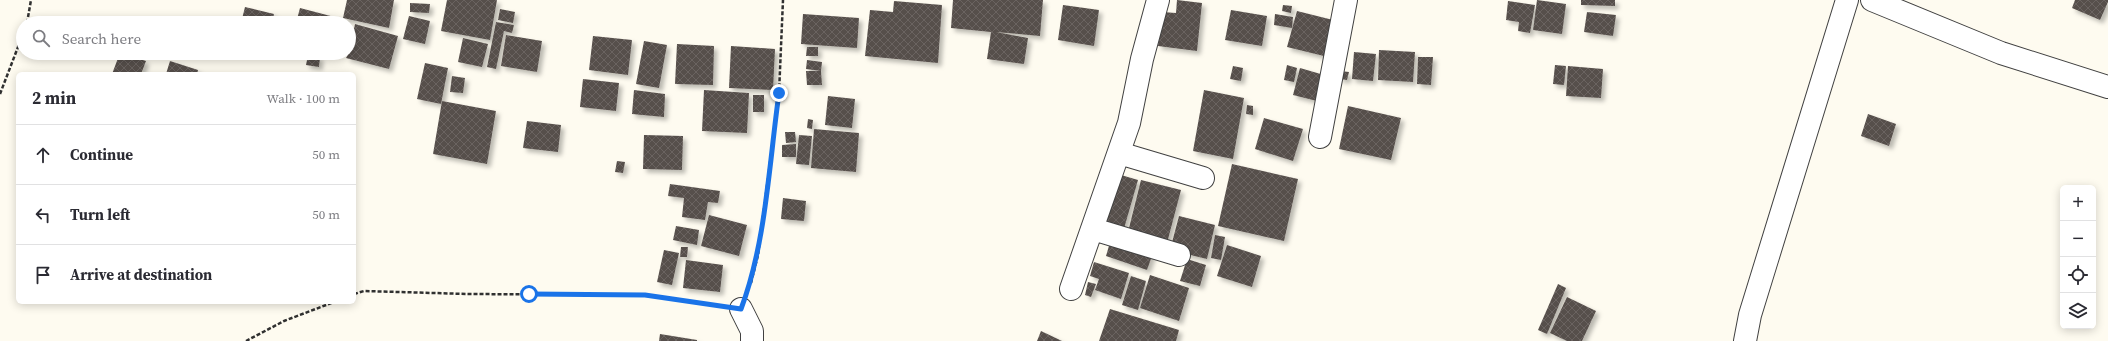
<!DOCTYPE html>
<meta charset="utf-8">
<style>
:root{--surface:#fff;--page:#f2f2f3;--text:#2b2b33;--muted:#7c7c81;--line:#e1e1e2}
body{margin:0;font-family:"Source Serif 4",serif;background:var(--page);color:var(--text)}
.controls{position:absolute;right:12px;bottom:12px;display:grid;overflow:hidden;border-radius:6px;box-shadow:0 2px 10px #0003}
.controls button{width:36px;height:36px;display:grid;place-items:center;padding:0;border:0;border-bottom:1px solid var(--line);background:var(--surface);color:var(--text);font:20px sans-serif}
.stop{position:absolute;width:12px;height:12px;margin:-9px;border:3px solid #1a73e8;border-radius:50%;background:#fff}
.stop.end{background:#1a73e8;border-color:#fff;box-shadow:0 1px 4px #0008}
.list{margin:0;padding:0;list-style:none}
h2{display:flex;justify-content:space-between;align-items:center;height:52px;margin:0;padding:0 16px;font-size:17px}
h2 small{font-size:13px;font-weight:400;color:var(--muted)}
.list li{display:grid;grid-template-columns:26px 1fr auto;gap:12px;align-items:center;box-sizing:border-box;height:60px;padding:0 16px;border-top:1px solid var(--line)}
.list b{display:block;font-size:15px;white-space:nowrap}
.list em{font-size:13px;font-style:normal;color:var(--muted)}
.icon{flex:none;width:22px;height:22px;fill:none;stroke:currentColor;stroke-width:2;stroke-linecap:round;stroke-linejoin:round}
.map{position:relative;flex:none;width:2108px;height:341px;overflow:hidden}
.search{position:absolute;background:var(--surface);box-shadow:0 2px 10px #0003;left:16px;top:16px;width:340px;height:44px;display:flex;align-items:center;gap:10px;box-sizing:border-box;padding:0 14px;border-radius:22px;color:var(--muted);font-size:15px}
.panel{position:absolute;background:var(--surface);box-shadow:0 2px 10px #0003;left:16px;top:72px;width:340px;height:232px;border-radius:6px}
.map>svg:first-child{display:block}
</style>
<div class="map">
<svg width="2108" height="341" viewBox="0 0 2108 341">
<defs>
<pattern id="building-cross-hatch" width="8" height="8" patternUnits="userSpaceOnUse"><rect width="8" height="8" fill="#574f4b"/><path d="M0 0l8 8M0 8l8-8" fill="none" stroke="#6a6461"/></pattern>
<filter id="shadow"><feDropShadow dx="3.5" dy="3.5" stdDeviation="2" flood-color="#0004"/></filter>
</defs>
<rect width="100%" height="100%" fill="#fefbf0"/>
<path fill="url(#building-cross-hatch)" filter="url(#shadow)" d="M 347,0 L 394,0 L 389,28 L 343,18 Z
M 447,0 L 497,0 L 490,40 L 441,31 Z
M 953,0 L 1043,0 L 1040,36 L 996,32 L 1028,38 L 1024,64 L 987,59 L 991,32 L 951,28 Z
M 1177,0 L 1202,3 L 1197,51 L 1158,46 L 1162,12 L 1176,13 Z
M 1537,0 L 1566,4 L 1562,34 L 1533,30 Z
M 1581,0 L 1615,0 L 1615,6 L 1581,5 Z
M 2075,0 L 2108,0 L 2108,2 L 2100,20 L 2072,8 Z
M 894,1 L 942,5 L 938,63 L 865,56 L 870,10 L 893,12 Z
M 1508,1 L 1535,5 L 1530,33 L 1518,31 L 1519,22 L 1506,20 Z
M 410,3 L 430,4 L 429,13 L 410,12 Z
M 1063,5 L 1099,10 L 1094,46 L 1058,40 Z
M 1283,5 L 1292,6 L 1291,13 L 1282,11 Z
M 245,7 L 274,14 L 272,23 L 241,23 Z
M 300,8 L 342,19 L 341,23 L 296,23 Z
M 500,9 L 515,12 L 513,23 L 498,20 Z
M 1231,10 L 1267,16 L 1262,46 L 1225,40 Z
M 1297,11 L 1337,21 L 1328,57 L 1287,47 Z
M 1587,12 L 1616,15 L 1613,36 L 1584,32 Z
M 803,14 L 859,18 L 857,48 L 801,44 Z
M 1275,14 L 1293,17 L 1292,28 L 1274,25 Z
M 409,16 L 430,21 L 425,44 L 403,39 Z
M 496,22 L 514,25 L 512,33 L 504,31 L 496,69 L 487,67 Z
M 355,24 L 398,36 L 389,69 L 346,58 L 349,53 Z
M 506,35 L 542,41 L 537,72 L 501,66 Z
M 593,36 L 632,40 L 628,75 L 589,70 Z
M 463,38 L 488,44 L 482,67 L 458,62 Z
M 644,41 L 667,45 L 659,88 L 636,84 Z
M 677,44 L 714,46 L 713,85 L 675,84 Z
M 731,46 L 775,49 L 773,90 L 729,88 Z
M 807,47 L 818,47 L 818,56 L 806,56 Z
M 1379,50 L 1415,52 L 1413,82 L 1378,80 Z
M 1354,52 L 1376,54 L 1373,81 L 1352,79 Z
M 120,53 L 146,61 L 141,74 L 112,74 Z
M 308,55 L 320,57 L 319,67 L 306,65 Z
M 1418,57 L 1433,57 L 1431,85 L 1417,84 Z
M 807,60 L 822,62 L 821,71 L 806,69 Z
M 170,61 L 198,70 L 197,74 L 166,74 Z
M 425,63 L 448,68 L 441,104 L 417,99 Z
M 1287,65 L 1297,68 L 1294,82 L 1284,80 Z
M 1555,65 L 1566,66 L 1564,85 L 1553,84 Z
M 1233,66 L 1243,68 L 1241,81 L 1230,79 Z
M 1568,66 L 1603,69 L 1601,98 L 1566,96 Z
M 1300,68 L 1324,75 L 1317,101 L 1293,95 Z
M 806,71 L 821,71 L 822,85 L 807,85 Z
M 1340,71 L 1349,72 L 1347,80 L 1339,79 Z
M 452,76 L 465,78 L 463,93 L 450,92 Z
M 583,79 L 619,83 L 616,111 L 580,107 Z
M 634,90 L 665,94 L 664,117 L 632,114 Z
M 704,90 L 749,93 L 747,133 L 702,131 Z
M 1204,90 L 1244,98 L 1233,159 L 1193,151 Z
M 753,95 L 764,95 L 764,112 L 753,112 Z
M 828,96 L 855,99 L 852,128 L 825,125 Z
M 442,101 L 496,111 L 487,164 L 433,154 Z
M 1247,105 L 1253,106 L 1253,115 L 1246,114 Z
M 1348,106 L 1401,118 L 1391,160 L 1339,149 Z
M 1868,114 L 1896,124 L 1889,146 L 1861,136 Z
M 1264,118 L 1303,129 L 1293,161 L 1255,149 Z
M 808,119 L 813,120 L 812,129 L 807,128 Z
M 527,121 L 561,125 L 558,152 L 523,148 Z
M 814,129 L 859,133 L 856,172 L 811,168 Z
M 785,132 L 795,132 L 796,142 L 786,143 Z
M 644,135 L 683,136 L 682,170 L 643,169 Z
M 799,135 L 812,136 L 809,165 L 796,164 Z
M 796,144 L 796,157 L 782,157 L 782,145 Z
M 617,161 L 625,162 L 623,173 L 615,172 Z
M 1232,164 L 1298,179 L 1284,241 L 1218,226 Z
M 1121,175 L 1138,180 L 1123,232 L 1105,227 Z
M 1141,180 L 1181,190 L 1167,243 L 1128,232 Z
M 670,184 L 720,191 L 718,203 L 708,202 L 705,220 L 682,217 L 684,198 L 668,196 Z
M 783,198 L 806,201 L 804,221 L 781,219 Z
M 709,215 L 747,225 L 739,256 L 701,246 Z
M 1179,216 L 1215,225 L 1207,259 L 1170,250 Z
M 676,226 L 699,230 L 697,245 L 673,240 Z
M 1215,235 L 1225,237 L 1221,260 L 1211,258 Z
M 1111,239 L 1153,253 L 1147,270 L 1106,256 Z
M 1227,245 L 1261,256 L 1252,287 L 1217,276 Z
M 681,247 L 688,247 L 687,257 L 680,257 Z
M 664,250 L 679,253 L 672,285 L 657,282 Z
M 1187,259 L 1206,265 L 1200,286 L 1180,281 Z
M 686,260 L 723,265 L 720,292 L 683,288 Z
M 1094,262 L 1129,273 L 1121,299 L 1095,290 L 1099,279 L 1090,276 Z
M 1150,275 L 1189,288 L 1179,321 L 1140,308 Z
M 1131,276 L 1146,281 L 1138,310 L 1122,305 Z
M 1088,282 L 1096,284 L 1091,297 L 1085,295 Z
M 1558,284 L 1566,288 L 1547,334 L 1538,330 Z
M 1567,297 L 1596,311 L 1582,341 L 1567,341 L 1550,333 Z
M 1110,309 L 1179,330 L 1176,341 L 1099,341 Z
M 1041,331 L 1062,341 L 1037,341 Z
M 660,334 L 697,340 L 697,341 L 659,341 Z"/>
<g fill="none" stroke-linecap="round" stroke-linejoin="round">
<g stroke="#414141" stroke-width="24">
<path id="street" d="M 1872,0 L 2001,53 L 2108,87
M 1320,137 L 1346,0
M 1119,153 L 1203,178
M 1093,229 L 1179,255
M 1071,289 L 1129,123 L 1142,59 L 1158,0
M 741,309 L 752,331 L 752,341
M 1745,341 L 1750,315 L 1847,0"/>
</g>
<path stroke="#303030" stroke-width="2.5" stroke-dasharray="4 2" stroke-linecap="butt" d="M 27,23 L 31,0
M 0,94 L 23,34
M 751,283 L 758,255 L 779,93 L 783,0
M 354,294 L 364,291 L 468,294 L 645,295 L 714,305
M 246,341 L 284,321 L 334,302"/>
<use href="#street" stroke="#fff" stroke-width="22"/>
</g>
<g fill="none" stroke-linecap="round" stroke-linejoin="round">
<path stroke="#1a73e8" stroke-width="5" d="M 529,294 L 645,295 L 741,309 C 766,243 769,164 779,93"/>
</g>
</svg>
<div class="controls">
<button>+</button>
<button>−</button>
<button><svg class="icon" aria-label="locate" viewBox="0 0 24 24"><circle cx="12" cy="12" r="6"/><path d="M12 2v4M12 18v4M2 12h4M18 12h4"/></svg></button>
<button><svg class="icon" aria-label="layers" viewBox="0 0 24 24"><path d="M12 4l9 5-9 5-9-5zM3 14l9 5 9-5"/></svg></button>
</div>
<div class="stop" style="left:529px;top:294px"></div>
<div class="stop end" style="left:779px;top:93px"></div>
<div class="search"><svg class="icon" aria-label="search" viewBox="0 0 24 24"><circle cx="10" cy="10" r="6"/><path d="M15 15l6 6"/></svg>Search here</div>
<section class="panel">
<h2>2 min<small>Walk · 100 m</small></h2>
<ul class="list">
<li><svg class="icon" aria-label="ahead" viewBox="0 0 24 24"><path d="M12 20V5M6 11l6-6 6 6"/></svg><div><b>Continue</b></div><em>50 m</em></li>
<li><svg class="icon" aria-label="left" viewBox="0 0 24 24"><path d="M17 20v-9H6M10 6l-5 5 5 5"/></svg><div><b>Turn left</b></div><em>50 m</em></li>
<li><svg class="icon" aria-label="arrive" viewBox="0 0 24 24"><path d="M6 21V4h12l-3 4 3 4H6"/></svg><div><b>Arrive at destination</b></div></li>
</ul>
</section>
</div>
